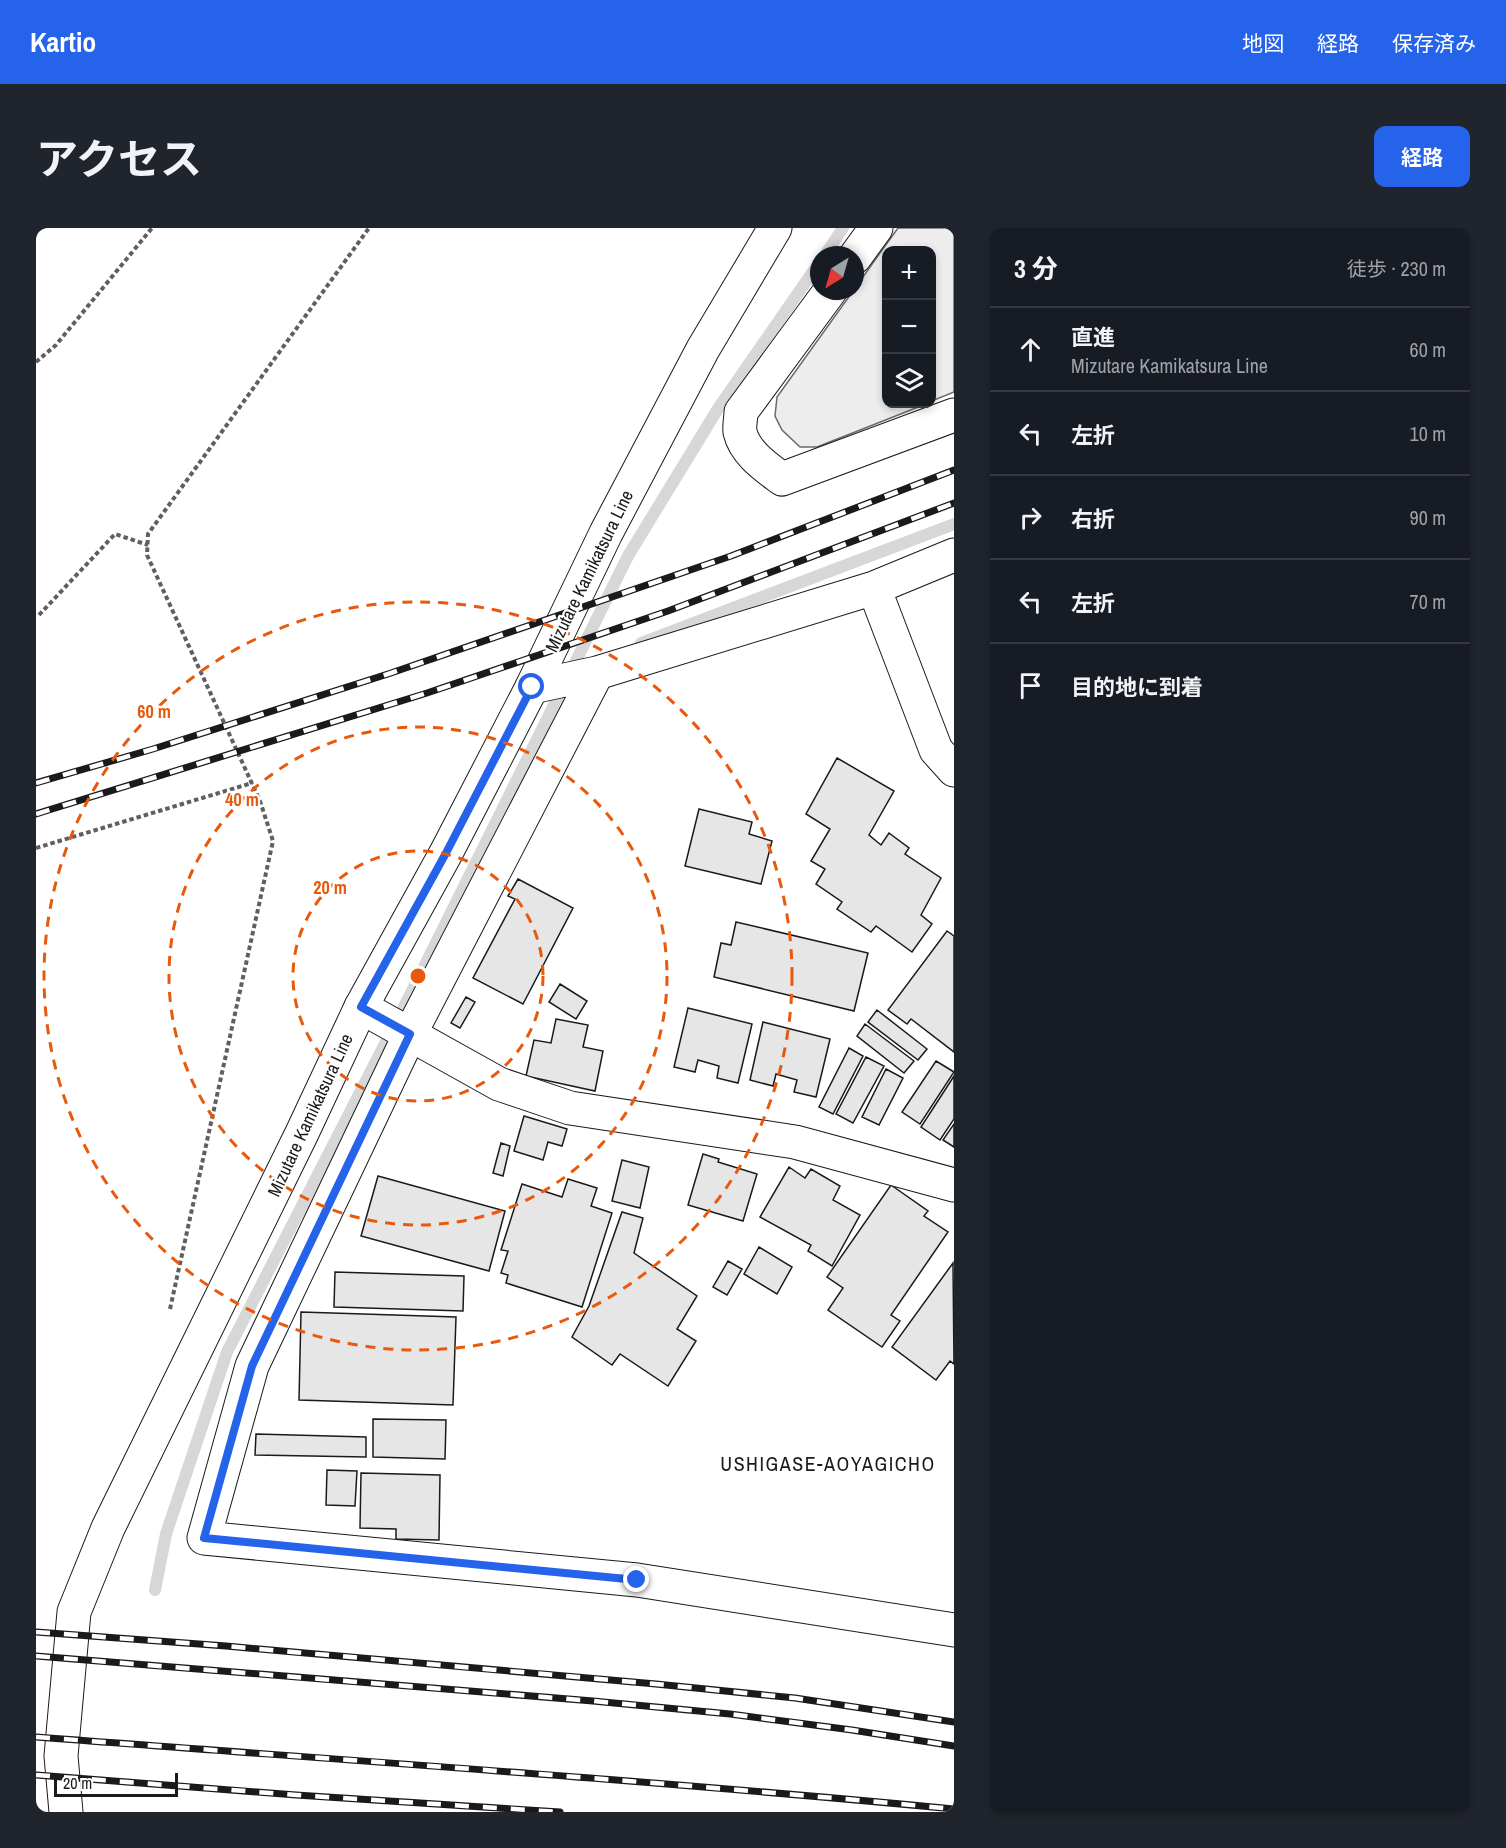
<!DOCTYPE html>
<html lang="ja">
<meta charset="utf-8">
<style>
:root{--surface:#171b24;--page:#20242c;--text:#f1f3f6;--muted:#9ea1a6;--line:#363941;--accent:#2563eb}
body{margin:0;font-family:"Archivo Narrow","Noto Sans JP",sans-serif;background:var(--page);color:var(--text)}
.controls{position:absolute;right:18px;top:18px;display:grid;overflow:hidden;border-radius:12px;box-shadow:0 3px 9px #0003}
.controls button{width:54px;height:54px;display:grid;place-items:center;padding:0;border:0;border-bottom:2px solid var(--line);background:var(--surface);color:var(--text);font:30px sans-serif}
.compass{position:absolute;left:774px;top:18px;width:54px;height:54px;border-radius:50%;background:var(--surface);box-shadow:0 3px 9px #0003;rotate:217deg}
.scale{position:absolute;left:18px;bottom:15px;width:124px;box-sizing:border-box;padding-left:6px;border:3px solid #1a1a1a;border-top:0;font-size:16px;line-height:21px;white-space:nowrap;color:#1a1a1a;-webkit-text-stroke:4px #fff;paint-order:stroke}
.stop{position:absolute;width:18px;height:18px;margin:-14px;border:4px solid #2563eb;border-radius:50%;background:#fff}
.stop.end{background:#2563eb;border-color:#fff;box-shadow:0 2px 6px #0008}
.list{margin:0;padding:0;list-style:none}
h2{display:flex;justify-content:space-between;align-items:center;height:78px;margin:0;padding:0 24px;font-size:26px}
h2 small{font-size:20px;font-weight:400;color:var(--muted)}
.list li{display:grid;grid-template-columns:39px 1fr auto;gap:18px;align-items:center;box-sizing:border-box;height:84px;padding:0 24px;border-top:2px solid var(--line)}
.list b{display:block;font-size:22px;white-space:nowrap}
.list p{margin:0;font-size:20px;white-space:nowrap;color:var(--muted)}
.list em{font-size:20px;font-style:normal;color:var(--muted)}
.icon{flex:none;width:33px;height:33px;fill:none;stroke:currentColor;stroke-width:2;stroke-linecap:round;stroke-linejoin:round}
.map{position:relative;flex:none;width:918px;height:1584px;overflow:hidden;border-radius:12px}
header{display:flex;align-items:center;gap:36px;box-sizing:border-box;height:84px;padding:0 30px;background:var(--accent);color:#fff}
header strong{font-size:28px}
nav{display:flex;gap:33px;margin-inline-start:auto;font-size:21px}
.intro{display:flex;align-items:center;justify-content:space-between;box-sizing:border-box;height:144px;padding:0 36px}
h1{margin:0;font-size:42px}
.button{padding:15px 27px;border-radius:12px;background:var(--accent);color:#fff;font-size:21px;font-weight:700}
main{display:flex;gap:36px;padding:0 36px}
aside{flex:1;background:var(--surface);border-radius:12px;box-shadow:0 3px 9px #0003}
.map>svg:first-child{display:block}
</style>
<header>
<strong>Kartio</strong>
<nav><a>地図</a><a>経路</a><a>保存済み</a></nav>
</header>
<div class="intro"><h1>アクセス</h1><a class="button">経路</a></div>
<main>
<div class="map">
<svg width="918" height="1584" viewBox="0 0 918 1584">
<rect width="100%" height="100%" fill="#fff"/>
<path fill="#ededed" stroke="#6a6a6a" stroke-width="1.5" d="M 862,0 L 918,0 L 918,164 L 896,173 L 896,22 L 850,22 L 850,176 L 890,176 L 781,219 L 764,219 L 746,202 L 739,188 L 741,169 L 817,63 L 819,63 L 819,60 Z"/>
<g fill="none" stroke-linecap="round" stroke-linejoin="round">
<path stroke="#d7d7d7" stroke-width="12" d="M 789,27 L 807,0
M 605,415 L 918,296
M 119,1362 L 130,1306 L 191,1124 L 378,759 L 592,328 L 683,179 L 783,35"/>
</g>
<path fill="#e6e6e6" stroke="#1a1a1a" stroke-width="1.5" d="M 801,530 L 858,563 L 833,607 L 845,617 L 853,605 L 873,620 L 869,626 L 905,650 L 885,687 L 896,696 L 876,724 L 840,698 L 835,704 L 801,681 L 806,674 L 780,656 L 789,641 L 775,633 L 794,601 L 770,586 Z
M 663,581 L 716,594 L 713,606 L 736,613 L 725,656 L 649,638 Z
M 482,651 L 537,680 L 487,776 L 437,750 L 479,671 L 472,668 Z
M 700,694 L 832,725 L 818,783 L 678,749 L 685,715 L 695,717 Z
M 911,703 L 918,708 L 918,824 L 875,791 L 871,796 L 852,782 Z
M 524,756 L 551,773 L 540,791 L 513,774 Z
M 430,769 L 439,774 L 424,800 L 415,795 Z
M 652,780 L 716,796 L 702,855 L 681,850 L 683,838 L 662,832 L 659,844 L 638,839 Z
M 841,782 L 891,821 L 882,832 L 832,794 Z
M 520,791 L 552,797 L 547,819 L 567,823 L 559,863 L 490,848 L 498,812 L 515,815 Z
M 727,794 L 794,811 L 780,869 L 758,864 L 761,852 L 740,846 L 737,858 L 714,852 Z
M 829,796 L 878,833 L 868,845 L 821,808 Z
M 813,820 L 827,828 L 797,886 L 783,879 Z
M 830,829 L 848,838 L 817,895 L 800,886 Z
M 900,833 L 918,844 L 884,896 L 866,884 Z
M 850,841 L 867,850 L 843,897 L 826,889 Z
M 918,848 L 918,891 L 904,912 L 885,899 Z
M 488,888 L 531,901 L 526,918 L 512,914 L 507,932 L 478,923 Z
M 918,896 L 918,919 L 907,912 Z
M 465,915 L 474,918 L 467,948 L 457,945 Z
M 667,926 L 683,931 L 682,934 L 721,946 L 707,993 L 652,977 Z
M 586,932 L 613,939 L 604,980 L 576,973 Z
M 753,939 L 769,950 L 775,941 L 804,958 L 797,972 L 824,987 L 796,1038 L 772,1023 L 775,1017 L 724,989 Z
M 342,948 L 469,983 L 453,1043 L 325,1008 Z
M 532,951 L 561,960 L 555,978 L 576,985 L 546,1079 L 470,1055 L 472,1047 L 465,1045 L 472,1023 L 465,1022 L 486,956 L 526,969 Z
M 855,957 L 892,983 L 888,988 L 912,1004 L 855,1087 L 864,1093 L 846,1119 L 792,1082 L 807,1060 L 791,1049 Z
M 586,984 L 607,990 L 598,1025 L 661,1068 L 641,1101 L 660,1113 L 632,1158 L 584,1126 L 576,1137 L 536,1109 L 553,1078 Z
M 723,1019 L 756,1039 L 741,1066 L 708,1046 Z
M 692,1033 L 706,1041 L 691,1067 L 677,1059 Z
M 917,1035 L 918,1136 L 914,1133 L 900,1152 L 856,1119 Z
M 299,1044 L 428,1048 L 427,1083 L 298,1079 Z
M 265,1084 L 420,1089 L 417,1177 L 263,1172 Z
M 337,1191 L 410,1192 L 409,1231 L 337,1229 Z
M 220,1206 L 330,1209 L 330,1229 L 219,1227 Z
M 291,1242 L 321,1243 L 319,1278 L 290,1277 Z
M 325,1245 L 404,1247 L 403,1312 L 360,1311 L 360,1301 L 324,1300 Z"/>
<g fill="none" stroke-linecap="round" stroke-linejoin="round">
<g stroke="#1a1a1a" stroke-width="35">
<path id="minor" d="M 819,29 L 840,0
M 794,63 L 705,184 C 705,190 703,198 704,204 C 709,225 730,239 746,251 L 918,187
M 838,360 L 900,522 L 918,542
M 561,445 L 374,806 L 216,1138 L 168,1310 L 601,1352 L 918,1402
M 496,459 L 561,445 L 838,360 L 918,327
M 325,779 L 463,856 L 534,880 L 759,914 L 918,957"/>
</g>
<g stroke="#1a1a1a" stroke-width="35">
<path id="secondary" d="M 30,1584 L 25,1528 L 38,1384 L 72,1300 L 266,905 L 325,779 L 410,625 L 496,459 L 570,305 L 667,121 L 739,0"/>
</g>
<path stroke="#5f5f5f" stroke-width="4" stroke-dasharray="4.5 3" stroke-linecap="butt" d="M 0,134 L 20,117 L 116,0
M 3,387 L 79,306 L 112,317
M 0,620 L 216,555
M 134,1081 L 237,613 L 224,573 L 111,327 L 112,306 L 333,0"/>
<use href="#minor" stroke="#fff" stroke-width="33"/>
<use href="#secondary" stroke="#fff" stroke-width="33"/>
<g stroke="#1a1a1a" stroke-width="7">
<path id="rail" d="M 0,555 L 117,521 L 355,445 L 695,328 L 918,242
M 0,586 L 391,465 L 632,383 L 918,275
M 0,1404 L 190,1418 L 620,1456 L 759,1470 L 918,1494
M 0,1428 L 557,1473 L 694,1486 L 816,1502 L 918,1518
M 0,1509 C 306,1532 612,1552 918,1581
M 0,1547 L 260,1567 L 524,1584"/>
</g>
<use href="#rail" stroke="#fff" stroke-width="4.5" stroke-dasharray="14" stroke-linecap="butt"/>
</g>
<g fill="none" stroke-linecap="round" stroke-linejoin="round">
<path stroke="#2563eb" stroke-width="8" d="M 496,459 L 410,625 L 325,779 L 374,806 L 216,1138 L 168,1310 L 601,1352"/>
</g>
<g fill="none" stroke="#e8590c" stroke-width="3" stroke-dasharray="10 8">
<circle cx="382" cy="748" r="125"/>
<circle cx="382" cy="748" r="249"/>
<circle cx="382" cy="748" r="374"/>
</g>
<g text-anchor="middle" dominant-baseline="central" stroke-width="4.5" stroke-linejoin="round" paint-order="stroke">
<g font-size="18" fill="#1a1a1a" stroke="#fff">
<text transform="translate(553 343) rotate(-64)">Mizutare Kamikatsura Line</text>
<text transform="translate(274 887) rotate(-65)">Mizutare Kamikatsura Line</text>
</g>
<g font-size="20" letter-spacing="1.5" fill="#1a1a1a" stroke="#fff">
<text x="792" y="1235">USHIGASE-AOYAGICHO</text>
</g>
</g>
<circle cx="382" cy="748" r="9" fill="#e8590c" stroke="#fff" stroke-width="3"/>
<g font-size="18" text-anchor="middle" font-weight="bold" fill="#e8590c" stroke="#fff" stroke-width="4.5" stroke-linejoin="round" paint-order="stroke">
<text x="118" y="490">60 m</text>
<text x="206" y="578">40 m</text>
<text x="294" y="666">20 m</text>
</g>
</svg>
<div class="controls">
<button>+</button>
<button>−</button>
<button><svg class="icon" aria-label="layers" viewBox="0 0 24 24"><path d="M12 4l9 5-9 5-9-5zM3 14l9 5 9-5"/></svg></button>
</div>
<svg class="compass" viewBox="-18 -18 36 36"><path d="M0-13l5 13h-10z" fill="#e53935"/><path d="M0 13l5-13h-10z" fill="#9ea1a6"/></svg>
<div class="scale">20 m</div>
<div class="stop" style="left:496px;top:459px"></div>
<div class="stop end" style="left:601px;top:1352px"></div>
</div>
<aside>
<h2>3 分<small>徒歩 · 230 m</small></h2>
<ul class="list">
<li><svg class="icon" aria-label="ahead" viewBox="0 0 24 24"><path d="M12 20V5M6 11l6-6 6 6"/></svg><div><b>直進</b><p>Mizutare Kamikatsura Line</p></div><em>60 m</em></li>
<li><svg class="icon" aria-label="left" viewBox="0 0 24 24"><path d="M17 20v-9H6M10 6l-5 5 5 5"/></svg><div><b>左折</b></div><em>10 m</em></li>
<li><svg class="icon" aria-label="right" viewBox="0 0 24 24"><path d="M7 20v-9h11M14 6l5 5-5 5"/></svg><div><b>右折</b></div><em>90 m</em></li>
<li><svg class="icon" aria-label="left" viewBox="0 0 24 24"><path d="M17 20v-9H6M10 6l-5 5 5 5"/></svg><div><b>左折</b></div><em>70 m</em></li>
<li><svg class="icon" aria-label="arrive" viewBox="0 0 24 24"><path d="M6 21V4h12l-3 4 3 4H6"/></svg><div><b>目的地に到着</b></div></li>
</ul>
</aside>
</main>
